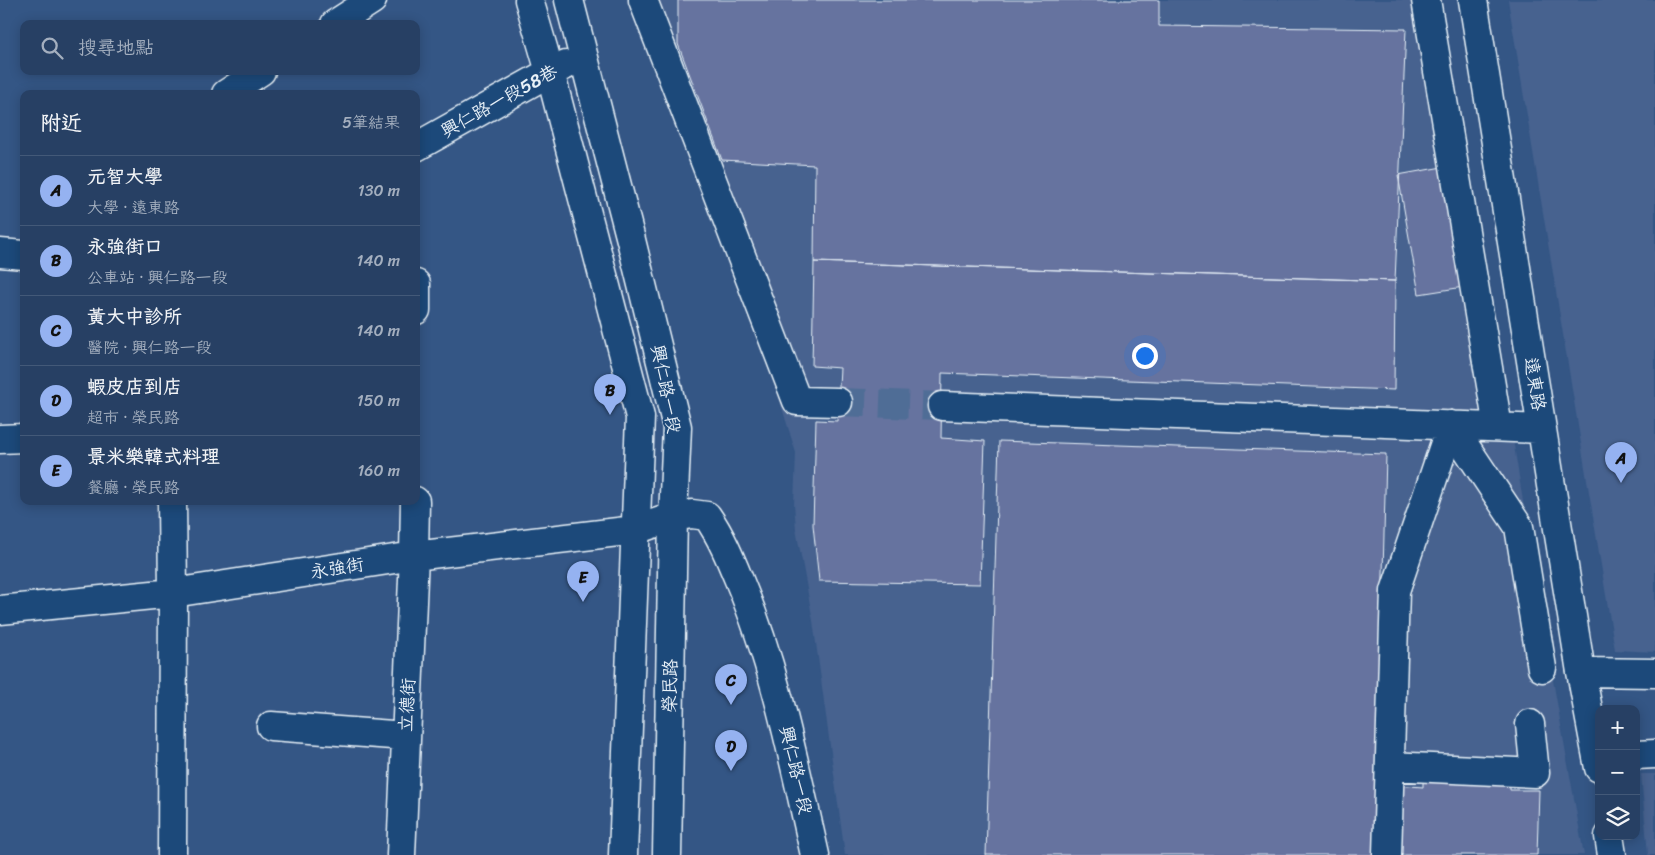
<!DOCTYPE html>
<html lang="zh-TW">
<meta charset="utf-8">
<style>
:root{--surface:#274064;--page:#2f476a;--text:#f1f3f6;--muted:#a4afbf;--line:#435978;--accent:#95b2f1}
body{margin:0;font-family:Sriracha,"LXGW WenKai TC",sans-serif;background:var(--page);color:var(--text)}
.controls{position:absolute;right:15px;bottom:15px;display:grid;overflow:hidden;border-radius:10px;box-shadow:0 2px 12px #0003}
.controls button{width:45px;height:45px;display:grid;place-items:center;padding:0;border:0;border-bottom:1px solid var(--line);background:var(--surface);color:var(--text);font:25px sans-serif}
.you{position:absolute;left:1144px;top:355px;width:18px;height:18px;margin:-12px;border:4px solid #fff;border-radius:50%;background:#1a73e8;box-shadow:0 0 0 8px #1a73e833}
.badge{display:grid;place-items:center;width:32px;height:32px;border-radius:50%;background:var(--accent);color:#111;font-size:16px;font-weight:700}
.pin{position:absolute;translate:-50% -41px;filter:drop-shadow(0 1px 2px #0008)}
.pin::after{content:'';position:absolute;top:26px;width:18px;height:15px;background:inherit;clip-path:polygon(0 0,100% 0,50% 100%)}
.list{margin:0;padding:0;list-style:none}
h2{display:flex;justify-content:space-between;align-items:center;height:65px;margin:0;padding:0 20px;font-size:21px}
h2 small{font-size:16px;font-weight:400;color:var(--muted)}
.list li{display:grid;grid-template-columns:32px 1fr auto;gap:15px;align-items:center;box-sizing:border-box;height:70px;padding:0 20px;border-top:1px solid var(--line)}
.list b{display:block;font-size:19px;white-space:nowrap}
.list p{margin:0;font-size:16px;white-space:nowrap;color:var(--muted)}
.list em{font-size:16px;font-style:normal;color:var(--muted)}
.icon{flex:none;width:28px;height:28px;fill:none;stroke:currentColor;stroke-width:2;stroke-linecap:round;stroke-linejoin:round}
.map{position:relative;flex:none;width:1655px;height:855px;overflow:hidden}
.search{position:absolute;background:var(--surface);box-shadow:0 2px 12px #0003;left:20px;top:20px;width:400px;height:55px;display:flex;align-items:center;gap:12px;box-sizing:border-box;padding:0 18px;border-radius:10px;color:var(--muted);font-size:19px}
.panel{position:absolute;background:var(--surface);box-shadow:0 2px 12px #0003;left:20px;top:90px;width:400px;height:415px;border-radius:10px}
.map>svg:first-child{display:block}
</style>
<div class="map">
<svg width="1655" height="855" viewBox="0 0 1655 855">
<rect width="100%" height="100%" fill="#345685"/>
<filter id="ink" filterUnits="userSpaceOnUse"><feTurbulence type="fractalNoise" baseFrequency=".02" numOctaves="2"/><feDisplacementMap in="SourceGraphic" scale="10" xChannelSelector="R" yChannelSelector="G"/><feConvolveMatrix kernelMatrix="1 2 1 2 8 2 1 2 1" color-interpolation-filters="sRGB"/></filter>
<g filter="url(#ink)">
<path fill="#46628f" d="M 631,0 L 1434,0 L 1511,427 L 1542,618 L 1584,855 L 845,855 L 813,621 L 796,529 L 794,504 L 796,453 L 746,292 Z
M 1508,0 L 1655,0 L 1655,652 L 1615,650 Z
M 1641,774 L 1655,774 L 1655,855 L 1648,855 Z"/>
<path fill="#66739f" stroke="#e8f1f8" d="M 678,0 L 1159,0 L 1159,26 L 1406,29 L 1395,281 L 814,262 L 815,165 L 722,160 L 678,44 Z
M 1448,166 L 1470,286 L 1419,294 L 1398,175 Z
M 814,262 L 1395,281 L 1394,390 L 942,373 L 941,438 L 985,441 L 980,584 L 819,581 L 813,525 L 816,420 L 837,421 L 840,368 L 812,366 Z
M 999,441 L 1386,454 L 1376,855 L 986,855 Z
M 1423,774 L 1510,777 L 1510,790 L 1539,790 L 1537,855 L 1393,855 L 1395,785 L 1423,787 Z"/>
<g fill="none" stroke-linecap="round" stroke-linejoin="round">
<path stroke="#4f6d96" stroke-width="28" stroke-dasharray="28 14" stroke-linecap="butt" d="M 838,402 L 942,406"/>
<g stroke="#e8f1f8" stroke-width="31">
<path id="minor" d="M 529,0 L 550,72 L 640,417 L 623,855
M 569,0 L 631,240 L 677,427 L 673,517 L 667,855
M 643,0 L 797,401 L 838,402
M 1426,0 L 1498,427
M 1473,0 L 1581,672 L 1599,768
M 335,24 L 372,0
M 226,94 L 261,71
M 416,147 L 550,72 L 566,65
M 0,253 L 24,255
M 416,284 L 416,310
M 942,406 L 1542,429
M 1451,425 L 1519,527 L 1542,668
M 0,439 L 24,438
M 0,610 L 173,593 L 414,556 L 635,530 L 673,517 L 692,514 L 707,516 C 721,536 730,558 739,580 C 776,668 794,763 815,855
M 1581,672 L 1655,673
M 271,726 L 406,736
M 1636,755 L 1655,754
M 1390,766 L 1535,773 L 1530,724
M 1609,836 L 1612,855
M 172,855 L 173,593 L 172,501
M 401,855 L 414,556 L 415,501
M 1387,855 L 1395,591 L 1451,425"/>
</g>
<use href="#minor" stroke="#1f4a7a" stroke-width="28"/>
</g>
</g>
<g text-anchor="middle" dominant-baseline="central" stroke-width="4" stroke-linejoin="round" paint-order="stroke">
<g font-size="18" fill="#e8f1f8" stroke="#1f4a7a">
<text transform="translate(499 101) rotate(-29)">興仁路一段58巷</text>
<text transform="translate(1535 384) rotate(81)">遠東路</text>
<text transform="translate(666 389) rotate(79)">興仁路一段</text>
<text transform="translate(337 568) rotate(-9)">永強街</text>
<text transform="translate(670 686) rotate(-89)">榮民路</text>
<text transform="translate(407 705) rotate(-87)">立德街</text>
<text transform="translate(796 770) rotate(77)">興仁路一段</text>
</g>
</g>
</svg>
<div class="controls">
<button>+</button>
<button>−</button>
<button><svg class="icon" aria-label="layers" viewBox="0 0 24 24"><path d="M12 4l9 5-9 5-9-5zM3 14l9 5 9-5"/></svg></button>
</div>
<div class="you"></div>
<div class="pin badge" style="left:1621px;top:483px">A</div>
<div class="pin badge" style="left:610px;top:415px">B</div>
<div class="pin badge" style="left:731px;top:705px">C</div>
<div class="pin badge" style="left:731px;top:771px">D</div>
<div class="pin badge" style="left:583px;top:602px">E</div>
<div class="search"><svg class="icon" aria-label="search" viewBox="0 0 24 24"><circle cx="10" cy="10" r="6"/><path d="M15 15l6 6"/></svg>搜尋地點</div>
<section class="panel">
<h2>附近<small>5筆結果</small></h2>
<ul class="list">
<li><span class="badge">A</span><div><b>元智大學</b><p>大學 · 遠東路</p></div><em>130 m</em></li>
<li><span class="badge">B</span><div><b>永強街口</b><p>公車站 · 興仁路一段</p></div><em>140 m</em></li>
<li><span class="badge">C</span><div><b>黃大中診所</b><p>醫院 · 興仁路一段</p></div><em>140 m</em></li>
<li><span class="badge">D</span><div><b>蝦皮店到店</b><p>超市 · 榮民路</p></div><em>150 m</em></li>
<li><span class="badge">E</span><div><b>景米樂韓式料理</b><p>餐廳 · 榮民路</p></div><em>160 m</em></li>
</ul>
</section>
</div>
